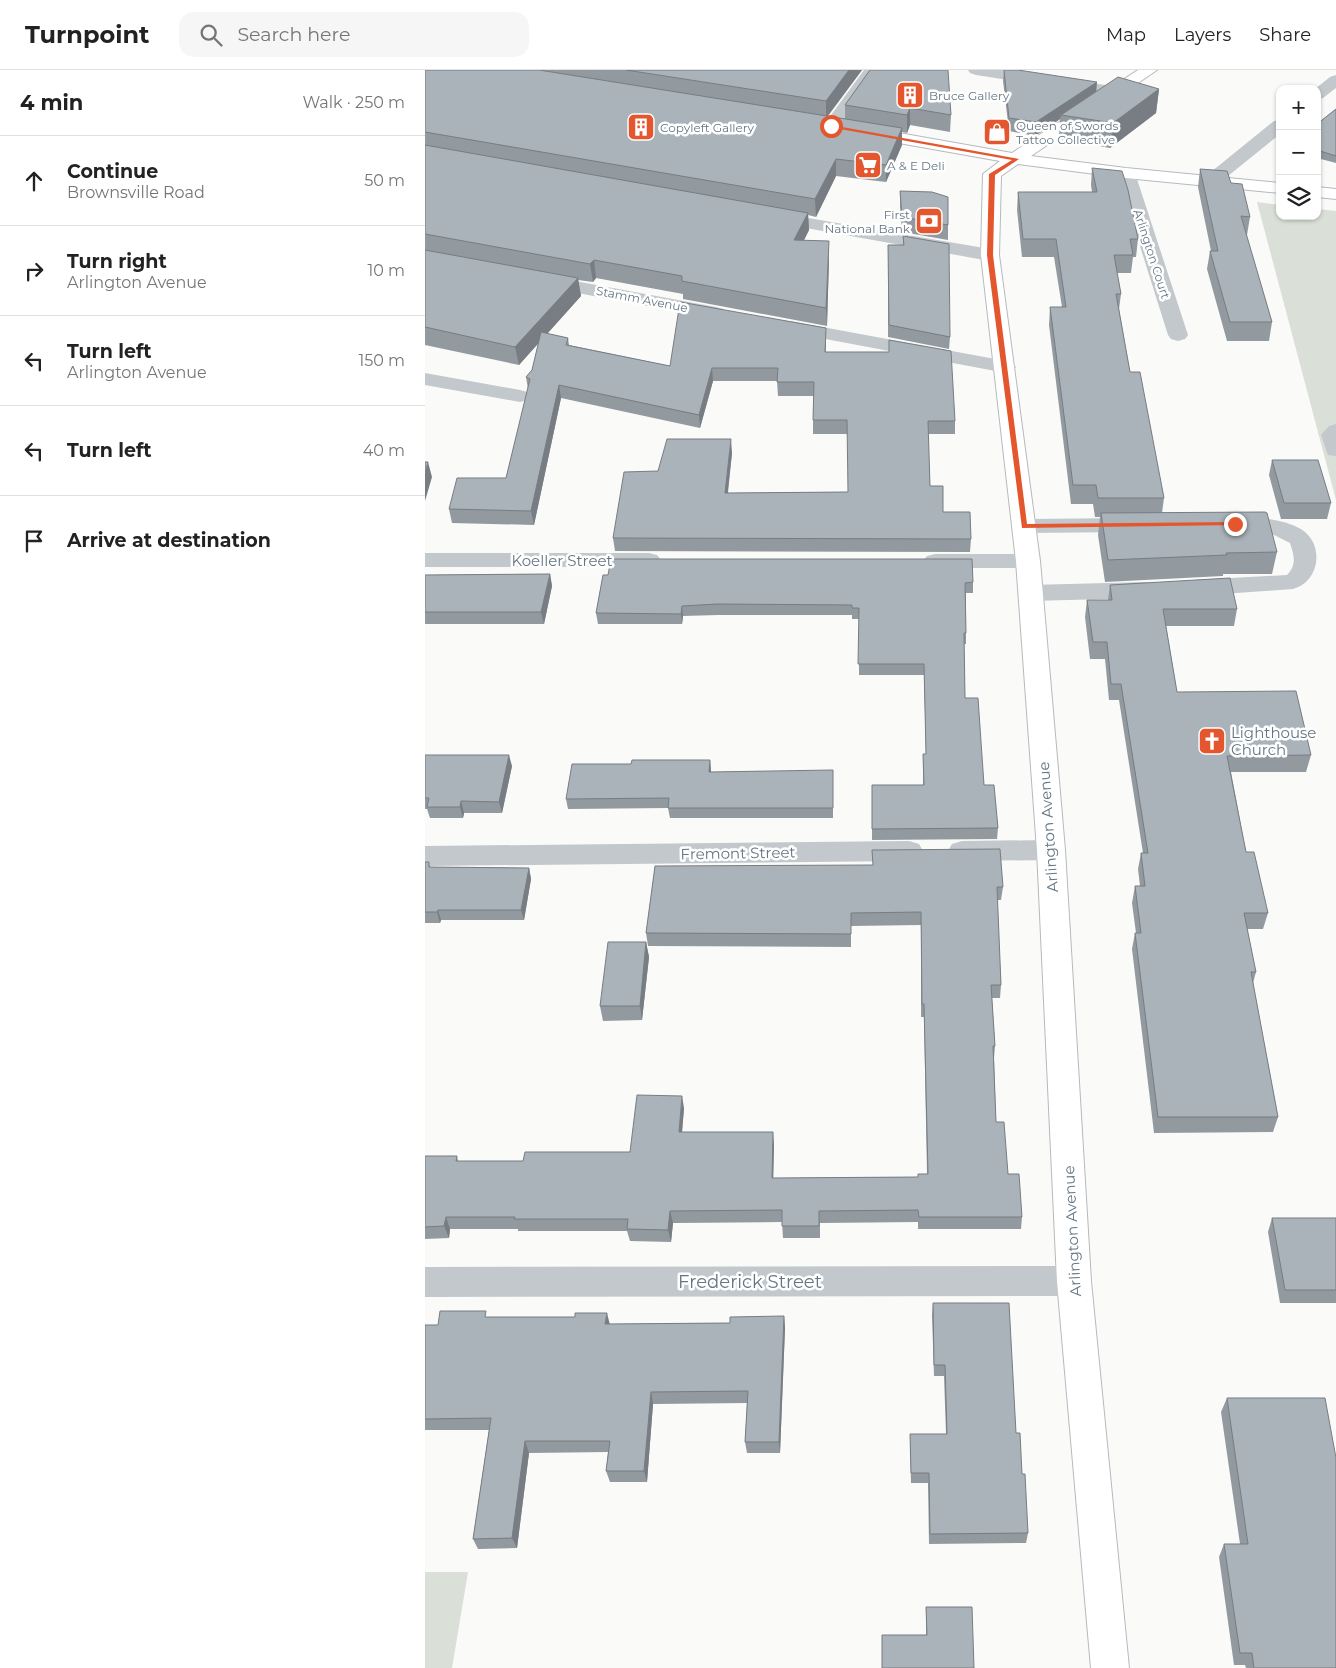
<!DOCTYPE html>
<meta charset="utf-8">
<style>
:root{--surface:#fff;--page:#f6f6f6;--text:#222;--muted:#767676;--line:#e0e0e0}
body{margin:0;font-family:Montserrat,sans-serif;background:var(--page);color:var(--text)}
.controls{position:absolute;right:15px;top:15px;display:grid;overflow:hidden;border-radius:10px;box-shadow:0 1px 4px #0004}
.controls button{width:45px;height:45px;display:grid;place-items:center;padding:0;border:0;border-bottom:1px solid var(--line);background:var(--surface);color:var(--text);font:25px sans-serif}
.stop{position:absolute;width:15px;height:15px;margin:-11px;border:4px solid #e4572e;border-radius:50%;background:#fff}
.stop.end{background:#e4572e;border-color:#fff;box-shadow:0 1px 5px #0008}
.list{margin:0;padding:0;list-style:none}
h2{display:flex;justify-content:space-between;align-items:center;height:65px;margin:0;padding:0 20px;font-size:21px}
h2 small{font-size:16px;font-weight:400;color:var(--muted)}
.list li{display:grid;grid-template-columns:32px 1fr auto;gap:15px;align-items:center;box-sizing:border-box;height:90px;padding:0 20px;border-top:1px solid var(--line)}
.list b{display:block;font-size:19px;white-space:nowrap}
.list p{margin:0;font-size:16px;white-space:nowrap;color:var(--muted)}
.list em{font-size:16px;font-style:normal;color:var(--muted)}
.icon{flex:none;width:28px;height:28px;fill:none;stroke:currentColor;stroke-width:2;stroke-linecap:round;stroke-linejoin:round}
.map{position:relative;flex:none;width:911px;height:1598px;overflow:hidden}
header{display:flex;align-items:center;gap:30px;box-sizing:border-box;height:70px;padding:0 25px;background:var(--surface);border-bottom:1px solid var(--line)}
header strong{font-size:24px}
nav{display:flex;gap:28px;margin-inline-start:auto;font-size:18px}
.search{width:350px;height:45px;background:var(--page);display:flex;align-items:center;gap:12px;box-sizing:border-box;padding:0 18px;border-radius:15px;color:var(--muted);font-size:19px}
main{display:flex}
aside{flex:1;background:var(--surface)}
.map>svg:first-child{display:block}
</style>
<header>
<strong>Turnpoint</strong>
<div class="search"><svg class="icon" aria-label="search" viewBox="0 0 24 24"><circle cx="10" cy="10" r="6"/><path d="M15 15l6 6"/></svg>Search here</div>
<nav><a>Map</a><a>Layers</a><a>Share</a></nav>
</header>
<main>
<aside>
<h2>4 min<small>Walk · 250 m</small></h2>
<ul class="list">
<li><svg class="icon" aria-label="ahead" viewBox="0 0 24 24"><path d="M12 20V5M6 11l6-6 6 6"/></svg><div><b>Continue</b><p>Brownsville Road</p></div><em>50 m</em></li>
<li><svg class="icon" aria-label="right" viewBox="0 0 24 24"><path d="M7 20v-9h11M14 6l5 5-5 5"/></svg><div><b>Turn right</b><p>Arlington Avenue</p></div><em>10 m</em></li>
<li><svg class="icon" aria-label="left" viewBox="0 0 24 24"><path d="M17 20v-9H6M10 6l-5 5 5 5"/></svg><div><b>Turn left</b><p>Arlington Avenue</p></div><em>150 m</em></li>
<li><svg class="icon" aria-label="left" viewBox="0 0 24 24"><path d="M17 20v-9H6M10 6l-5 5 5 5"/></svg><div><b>Turn left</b></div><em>40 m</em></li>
<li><svg class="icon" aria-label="arrive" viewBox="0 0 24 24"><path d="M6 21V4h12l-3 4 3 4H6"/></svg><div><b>Arrive at destination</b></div></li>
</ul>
</aside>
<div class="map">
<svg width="911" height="1598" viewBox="0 0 911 1598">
<rect width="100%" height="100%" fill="#fafaf8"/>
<path fill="#dadfd7" d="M 832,132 L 855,135 L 855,146 L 892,146 L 892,139 L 911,141 L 911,430 Z
M 0,1502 L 43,1502 L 27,1598 L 0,1598 Z"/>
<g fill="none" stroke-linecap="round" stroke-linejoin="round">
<g stroke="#b5babe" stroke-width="2">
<path id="major" d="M 713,0 L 732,0 L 606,86 L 701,98 L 855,113 L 855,123 L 701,108 L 593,94 L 576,106 L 574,185 L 615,491 L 640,780 L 666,1211 L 704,1598 L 666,1598 L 632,1211 L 612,780 L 591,491 L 556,185 L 558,104 L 575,91 L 440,67 L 434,66 L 432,62 L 434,58 L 440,57 L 587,83 Z
M 892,117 L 911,119 L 911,129 L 892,127 Z"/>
</g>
<path fill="#c3c8cc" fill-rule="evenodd" d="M 439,0 L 455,0 L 412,60 L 400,60 L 398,56 Z
M 543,0 L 582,0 L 693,17 L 699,19 L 701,22 L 699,25 L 693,27 L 551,5 L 545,3 Z
M 911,5 L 911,18 L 898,28 L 892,30 L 892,19 L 890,19 L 905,7 Z
M 855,50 L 855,64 L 793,114 L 787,115 L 781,114 L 778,110 L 781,106 L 849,51 Z
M 701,98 L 707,99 L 710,103 L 763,265 L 760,269 L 753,271 L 746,269 L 743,265 L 692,103 L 695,99 Z
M 348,142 L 565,179 L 572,181 L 574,185 L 572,189 L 565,191 L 342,151 L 339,147 L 342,143 Z
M 117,205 L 291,237 L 298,239 L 301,243 L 298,247 L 291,249 L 110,215 L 107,211 L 110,207 Z
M 365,251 L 581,291 L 588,293 L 591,297 L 588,301 L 581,303 L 358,261 L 355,257 L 358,253 Z
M 0,303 L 95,320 L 102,322 L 105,326 L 102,330 L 95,332 L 0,315 Z
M 911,354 L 911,386 L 903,385 L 896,365 L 904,356 Z
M 808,447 C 830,447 856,448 876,459 C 900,474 895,512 868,519 L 769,526 L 761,523 L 757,518 L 761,513 L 769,510 L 862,505 C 872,495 869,485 865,473 L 847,464 L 800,459 L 797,454 L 800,449 Z
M 710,448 L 718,450 L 721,455 L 718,460 L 710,462 L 599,463 L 591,461 L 588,456 L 591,451 L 599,449 Z
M 0,483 L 224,483 L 232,485 L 236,490 L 232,495 L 224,497 L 0,497 Z
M 510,484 L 603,484 L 611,486 L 615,491 L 611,496 L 603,498 L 510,498 L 502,496 L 498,491 L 502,486 Z
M 721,512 L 729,515 L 733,520 L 729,525 L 721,528 L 605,531 L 597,528 L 593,523 L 597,518 L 605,515 Z
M 626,770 L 636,773 L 640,780 L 636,787 L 626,790 L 537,791 L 527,788 L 523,781 L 527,774 L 537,771 Z
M 484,771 L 494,774 L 498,781 L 494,788 L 484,791 L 0,796 L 0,776 Z
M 649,1196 L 661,1200 L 666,1211 L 661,1222 L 649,1226 L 0,1227 L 0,1197 Z"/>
<use href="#major" fill="#fff" fill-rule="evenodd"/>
</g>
<path fill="#929a9f" d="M 0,0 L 437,0 L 403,46 L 420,49 L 420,35 L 445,0 L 526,45 L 525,62 L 485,55 L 482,63 L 477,62 L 477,75 L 461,112 L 411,106 L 391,147 L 383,145 L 384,160 L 379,170 L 404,188 L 402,256 L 258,229 L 258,224 L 171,208 L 168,212 L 153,210 L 156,226 L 122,264 L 143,268 L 144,275 L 245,296 L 401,272 L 401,282 L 530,351 L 530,364 L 503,364 L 505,416 L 518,442 L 546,469 L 545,482 L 190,481 L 188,468 L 233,401 L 307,383 L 303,423 L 423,422 L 423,364 L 388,364 L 388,350 L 389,326 L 353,326 L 352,311 L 288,311 L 275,358 L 136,328 L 109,455 L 27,453 L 24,439 L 81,408 L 103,319 L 101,307 L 107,300 L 114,272 L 94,295 L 0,275 Z
M 579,0 L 671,21 L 734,19 L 731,43 L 685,78 L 634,69 L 635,49 L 610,66 L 584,61 L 578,11 Z
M 911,39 L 911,93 L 892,88 L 892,54 Z
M 667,98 L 713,169 L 711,187 L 708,187 L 706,203 L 692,203 L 696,224 L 694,239 L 705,302 L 739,428 L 737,443 L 852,482 L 847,504 L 798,504 L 798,506 L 680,512 L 673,465 L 675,447 L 670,447 L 668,434 L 646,434 L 624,255 L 625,237 L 637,237 L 629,187 L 597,187 L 592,140 L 593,122 L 667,122 L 666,115 Z
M 775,99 L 806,113 L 825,147 L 822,165 L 821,165 L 847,252 L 844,271 L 802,271 L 782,199 L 785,181 L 786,181 L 773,117 Z
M 475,121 L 523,155 L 523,170 L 477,162 L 475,136 Z
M 478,166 L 525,267 L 524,279 L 463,267 L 463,175 L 478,175 Z
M 847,390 L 906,433 L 902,449 L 856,449 L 844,405 Z
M 125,504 L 127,516 L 119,554 L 0,554 L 0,505 Z
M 178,505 L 548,512 L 548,523 L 541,523 L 541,574 L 539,574 L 540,628 L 559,715 L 573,758 L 572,769 L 447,770 L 447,715 L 498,715 L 498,684 L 501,684 L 499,605 L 434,605 L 434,549 L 427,549 L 427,545 L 293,545 L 258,546 L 257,554 L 173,554 L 171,543 Z
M 685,515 L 812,539 L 809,556 L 741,556 L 752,622 L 886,685 L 881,702 L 806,702 L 821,782 L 843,843 L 838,859 L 822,859 L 831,902 L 828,913 L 853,1047 L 848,1062 L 729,1063 L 707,879 L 710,863 L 711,863 L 707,833 L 710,816 L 715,816 L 713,799 L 716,783 L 718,783 L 694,630 L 684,630 L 680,589 L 665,589 L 660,547 L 662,530 L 683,530 Z
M 0,685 L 87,696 L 77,743 L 39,743 L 38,748 L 5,748 L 2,739 L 0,739 Z
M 285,690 L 286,702 L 408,710 L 408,748 L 245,748 L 243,738 L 143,739 L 141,729 L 206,694 Z
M 0,792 L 6,797 L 104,798 L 106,809 L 99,850 L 16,850 L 15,853 L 0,853 Z
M 230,796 L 578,817 L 576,830 L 572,830 L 576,915 L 575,928 L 567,928 L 570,976 L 569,988 L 571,1052 L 583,1104 L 597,1147 L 596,1159 L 493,1159 L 493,1152 L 395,1153 L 395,1168 L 358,1168 L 357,1152 L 248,1153 L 246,1172 L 205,1171 L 202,1161 L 93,1161 L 93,1159 L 25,1159 L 24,1168 L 0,1169 L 0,1086 L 32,1086 L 33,1091 L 98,1091 L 205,1082 L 259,1038 L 257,1062 L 349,1074 L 348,1108 L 493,1107 L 502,1104 L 499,947 L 496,947 L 496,855 L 426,856 L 426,877 L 223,876 L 221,863 Z
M 221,872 L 224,887 L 217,950 L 178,951 L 175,936 Z
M 847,1148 L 911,1148 L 911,1233 L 855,1233 L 843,1162 Z
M 508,1233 L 591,1363 L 597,1404 L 603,1463 L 601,1473 L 504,1474 L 503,1413 L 486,1413 L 485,1375 L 485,1364 L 521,1364 L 519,1306 L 509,1306 L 507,1245 Z
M 359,1246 L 360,1258 L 355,1383 L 322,1383 L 320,1372 L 322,1333 L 228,1334 L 222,1412 L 185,1412 L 181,1401 L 183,1382 L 104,1383 L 92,1478 L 53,1479 L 48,1469 L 64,1360 L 0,1360 L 0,1255 L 13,1255 L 63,1247 L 185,1254 L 305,1253 Z
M 802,1328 L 911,1598 L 821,1598 L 820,1595 L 809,1595 L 794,1487 L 799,1474 L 815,1474 L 796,1342 Z
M 501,1537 L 549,1598 L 501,1565 Z"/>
<path fill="#777d82" d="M 424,0 L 437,0 L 401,48 L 401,31 Z
M 672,12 L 671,25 L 636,45 L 635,49 L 610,66 L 611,52 Z
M 734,19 L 731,43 L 685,78 L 688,53 Z
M 485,38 L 485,55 L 482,63 L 482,45 Z
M 477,58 L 477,75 L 461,112 L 461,95 Z
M 411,89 L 411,106 L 391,147 L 390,129 Z
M 383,143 L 384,160 L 370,188 L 369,170 Z
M 404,171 L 404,188 L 402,256 L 401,238 Z
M 169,190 L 171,208 L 168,212 L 165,194 Z
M 153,208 L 156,226 L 94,295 L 90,277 Z
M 287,298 L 288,311 L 275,358 L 274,345 Z
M 134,315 L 136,328 L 109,455 L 106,441 Z
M 306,369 L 307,383 L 301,436 L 300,423 Z
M 3,392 L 7,407 L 0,431 L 0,403 Z
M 125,504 L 127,516 L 119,554 L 116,542 Z
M 257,536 L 258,546 L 257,554 L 256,544 Z
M 84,685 L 87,696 L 77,743 L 74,732 Z
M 285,690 L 286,700 L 285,712 L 284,702 Z
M 36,731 L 39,743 L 38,748 L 35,737 Z
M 104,798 L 106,809 L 99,850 L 96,840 Z
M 13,840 L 16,850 L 15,853 L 12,842 Z
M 221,872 L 224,887 L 217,950 L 215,936 Z
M 257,1026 L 259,1038 L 256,1074 L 254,1062 Z
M 348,1062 L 349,1074 L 348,1120 L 347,1108 Z
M 245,1141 L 248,1153 L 246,1172 L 243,1160 Z
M 21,1147 L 25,1159 L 24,1168 L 19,1156 Z
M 182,1243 L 185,1255 L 180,1254 Z
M 359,1246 L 360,1258 L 355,1383 L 354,1372 Z
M 226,1322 L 228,1334 L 222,1412 L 219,1401 Z
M 100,1371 L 104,1383 L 92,1478 L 87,1468 Z"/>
<path fill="#aab3b9" stroke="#777d82" d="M 0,0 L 114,0 L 477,58 L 461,95 L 411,89 L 390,129 L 0,62 Z
M 201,0 L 424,0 L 401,31 Z
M 445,0 L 523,0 L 526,45 L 485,38 L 482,45 L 420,35 Z
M 579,0 L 593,0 L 672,12 L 611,52 L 584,48 Z
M 693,7 L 734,19 L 688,53 L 636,45 Z
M 911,39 L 911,86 L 892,80 L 892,54 Z
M 0,75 L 383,143 L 369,170 L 404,171 L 401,238 L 257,211 L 257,206 L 169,190 L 165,194 L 0,164 Z
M 667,98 L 697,101 L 703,120 L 713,169 L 705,169 L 708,185 L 689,185 L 696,224 L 691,224 L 705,302 L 715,302 L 739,428 L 673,428 L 671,415 L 648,415 L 625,237 L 641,237 L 631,169 L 598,169 L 593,122 L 672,122 Z
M 775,99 L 802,101 L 806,113 L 817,114 L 825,147 L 816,146 L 847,252 L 805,252 L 785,181 L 793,181 Z
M 475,121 L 507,122 L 523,127 L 523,155 L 477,147 Z
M 478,166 L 524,174 L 525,267 L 464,255 L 463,175 L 479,175 Z
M 0,180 L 153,208 L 90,277 L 0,257 Z
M 255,232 L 401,258 L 400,282 L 464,282 L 464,270 L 526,281 L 530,351 L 503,351 L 505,416 L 518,416 L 518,442 L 545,442 L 546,469 L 188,468 L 199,402 L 233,401 L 242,369 L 306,369 L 300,423 L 423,422 L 422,350 L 388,350 L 389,312 L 352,312 L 353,298 L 287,298 L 274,345 L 134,315 L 106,441 L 24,439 L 32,408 L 81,408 L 104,313 L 105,309 L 101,307 L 107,300 L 116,262 L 143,268 L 141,275 L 245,296 Z
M 847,390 L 893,390 L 906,433 L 859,433 Z
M 0,392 L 3,392 L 0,403 Z
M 840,442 L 842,443 L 852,482 L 801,483 L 802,485 L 683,490 L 676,443 Z
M 186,489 L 547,489 L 548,512 L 540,513 L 541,563 L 539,563 L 540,628 L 553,628 L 559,715 L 569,715 L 573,758 L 447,759 L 447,715 L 499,715 L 498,684 L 501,684 L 499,594 L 433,594 L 434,538 L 427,538 L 427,535 L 292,534 L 257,536 L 256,544 L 171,543 L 178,505 L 183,505 Z
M 125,504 L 116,542 L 0,542 L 0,505 Z
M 805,508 L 812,539 L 738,539 L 752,622 L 871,621 L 886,685 L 802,686 L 821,782 L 829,782 L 843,843 L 819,843 L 831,902 L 826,902 L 853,1047 L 733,1047 L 710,863 L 716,863 L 710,816 L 720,816 L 716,783 L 723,783 L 696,614 L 686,614 L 682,572 L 668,572 L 662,530 L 687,530 L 685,515 Z
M 0,685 L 84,685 L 74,732 L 36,731 L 35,737 L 2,737 L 4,728 L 0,728 Z
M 207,690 L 285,690 L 284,702 L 408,700 L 408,738 L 243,738 L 244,728 L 141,729 L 147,694 L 206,694 Z
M 575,779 L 578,817 L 572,817 L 576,915 L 566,915 L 570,976 L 568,976 L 571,1052 L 579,1052 L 583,1104 L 594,1104 L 597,1147 L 494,1147 L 493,1140 L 394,1141 L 394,1156 L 357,1156 L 357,1140 L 245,1141 L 243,1160 L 202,1159 L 203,1149 L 89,1149 L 90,1147 L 21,1147 L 19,1156 L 0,1157 L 0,1086 L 32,1086 L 31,1091 L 98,1091 L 100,1082 L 205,1082 L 212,1025 L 257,1026 L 254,1062 L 348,1062 L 347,1108 L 493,1107 L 493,1104 L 503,1104 L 499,934 L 497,934 L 496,842 L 426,843 L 426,864 L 221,863 L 230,796 L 448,795 L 447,780 Z
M 0,792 L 4,792 L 4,797 L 104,798 L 96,840 L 13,840 L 12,842 L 0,842 Z
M 183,872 L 221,872 L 215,936 L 175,936 Z
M 847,1148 L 911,1148 L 911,1220 L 860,1220 Z
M 508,1233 L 584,1233 L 591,1363 L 595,1363 L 597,1404 L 600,1404 L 603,1463 L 505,1464 L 504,1403 L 486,1403 L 485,1364 L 522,1364 L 520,1295 L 509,1295 Z
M 15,1241 L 61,1241 L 60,1247 L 150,1247 L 150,1243 L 182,1243 L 180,1254 L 305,1253 L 305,1247 L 359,1246 L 354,1372 L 320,1372 L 323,1321 L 226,1322 L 219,1401 L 181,1401 L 185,1371 L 100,1371 L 87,1468 L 48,1469 L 66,1348 L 0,1349 L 0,1255 L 13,1255 Z
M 802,1328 L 900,1328 L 911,1388 L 911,1598 L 829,1598 L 827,1583 L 815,1583 L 799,1474 L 823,1474 Z
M 501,1537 L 547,1537 L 549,1598 L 457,1598 L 457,1565 L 502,1565 Z"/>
<path fill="#e4572e" d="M 406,55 L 594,89 L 570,105 L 568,185 L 602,454 L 810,452 L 813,454 L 812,455 L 597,458 L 562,185 L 564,104 L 587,90 L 404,57 Z"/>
<defs>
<g id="building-square" transform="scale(1.4375)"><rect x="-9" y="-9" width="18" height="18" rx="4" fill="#e4572e" stroke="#fff"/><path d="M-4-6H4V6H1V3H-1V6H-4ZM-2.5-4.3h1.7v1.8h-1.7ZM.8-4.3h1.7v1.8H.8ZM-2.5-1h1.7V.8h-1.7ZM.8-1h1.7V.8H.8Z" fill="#fff"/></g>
<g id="shop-square" transform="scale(1.4375)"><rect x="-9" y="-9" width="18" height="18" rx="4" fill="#e4572e" stroke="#fff"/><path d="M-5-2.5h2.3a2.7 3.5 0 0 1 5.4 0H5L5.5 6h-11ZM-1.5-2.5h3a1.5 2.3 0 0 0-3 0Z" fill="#fff"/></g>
<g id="supermarket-square" transform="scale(1.4375)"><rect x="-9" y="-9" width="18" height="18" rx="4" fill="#e4572e" stroke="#fff"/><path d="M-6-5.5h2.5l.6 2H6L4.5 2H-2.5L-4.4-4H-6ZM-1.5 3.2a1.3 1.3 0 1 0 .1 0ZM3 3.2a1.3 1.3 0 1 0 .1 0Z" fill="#fff"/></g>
<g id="bank-square" transform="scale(1.4375)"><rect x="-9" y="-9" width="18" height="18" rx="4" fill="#e4572e" stroke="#fff"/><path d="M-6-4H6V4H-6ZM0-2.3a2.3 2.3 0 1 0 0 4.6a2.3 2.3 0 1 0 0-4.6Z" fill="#fff"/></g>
<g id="church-square" transform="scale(1.4375)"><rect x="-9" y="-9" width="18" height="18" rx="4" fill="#e4572e" stroke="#fff"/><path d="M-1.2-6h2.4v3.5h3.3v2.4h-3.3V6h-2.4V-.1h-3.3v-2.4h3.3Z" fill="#fff"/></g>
</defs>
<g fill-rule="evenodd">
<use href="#building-square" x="485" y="25"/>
<use href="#building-square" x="216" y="57"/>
<use href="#shop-square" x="572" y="62"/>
<use href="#supermarket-square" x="443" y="95"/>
<use href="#bank-square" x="504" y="151"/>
<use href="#church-square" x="787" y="671"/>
</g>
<g text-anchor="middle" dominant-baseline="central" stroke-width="5" stroke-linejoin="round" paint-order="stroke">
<g font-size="12" fill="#657683" stroke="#fff" text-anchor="start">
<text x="504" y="25">Bruce Gallery</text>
<text x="591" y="55">Queen of Swords<tspan x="591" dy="14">Tattoo Collective</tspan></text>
<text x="235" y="57">Copyleft Gallery</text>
<text x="462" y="95">A &amp; E Deli</text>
<text x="485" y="144" text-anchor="end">First<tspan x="485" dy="14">National Bank</tspan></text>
</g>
<g font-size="12" fill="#657683" stroke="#fff">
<text transform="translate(727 184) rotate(72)">Arlington Court</text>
<text transform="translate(217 229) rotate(11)">Stamm Avenue</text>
</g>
<g font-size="15" fill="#657683" stroke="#fff">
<text x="137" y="490">Koeller Street</text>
<text transform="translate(623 757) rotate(-94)">Arlington Avenue</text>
<text transform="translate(313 783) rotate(-1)">Fremont Street</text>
<text transform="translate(647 1161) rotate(-93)">Arlington Avenue</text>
</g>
<g font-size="15" fill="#657683" stroke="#fff" text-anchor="start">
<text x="806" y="662">Lighthouse<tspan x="806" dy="17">Church</tspan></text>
</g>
<g font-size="18" fill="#657683" stroke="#fff">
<text x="325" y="1212">Frederick Street</text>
</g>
</g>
</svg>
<div class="controls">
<button>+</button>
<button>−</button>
<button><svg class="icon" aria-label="layers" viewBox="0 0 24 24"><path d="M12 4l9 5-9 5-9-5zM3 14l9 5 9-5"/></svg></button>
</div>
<div class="stop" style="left:406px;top:56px"></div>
<div class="stop end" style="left:810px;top:454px"></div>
</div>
</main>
